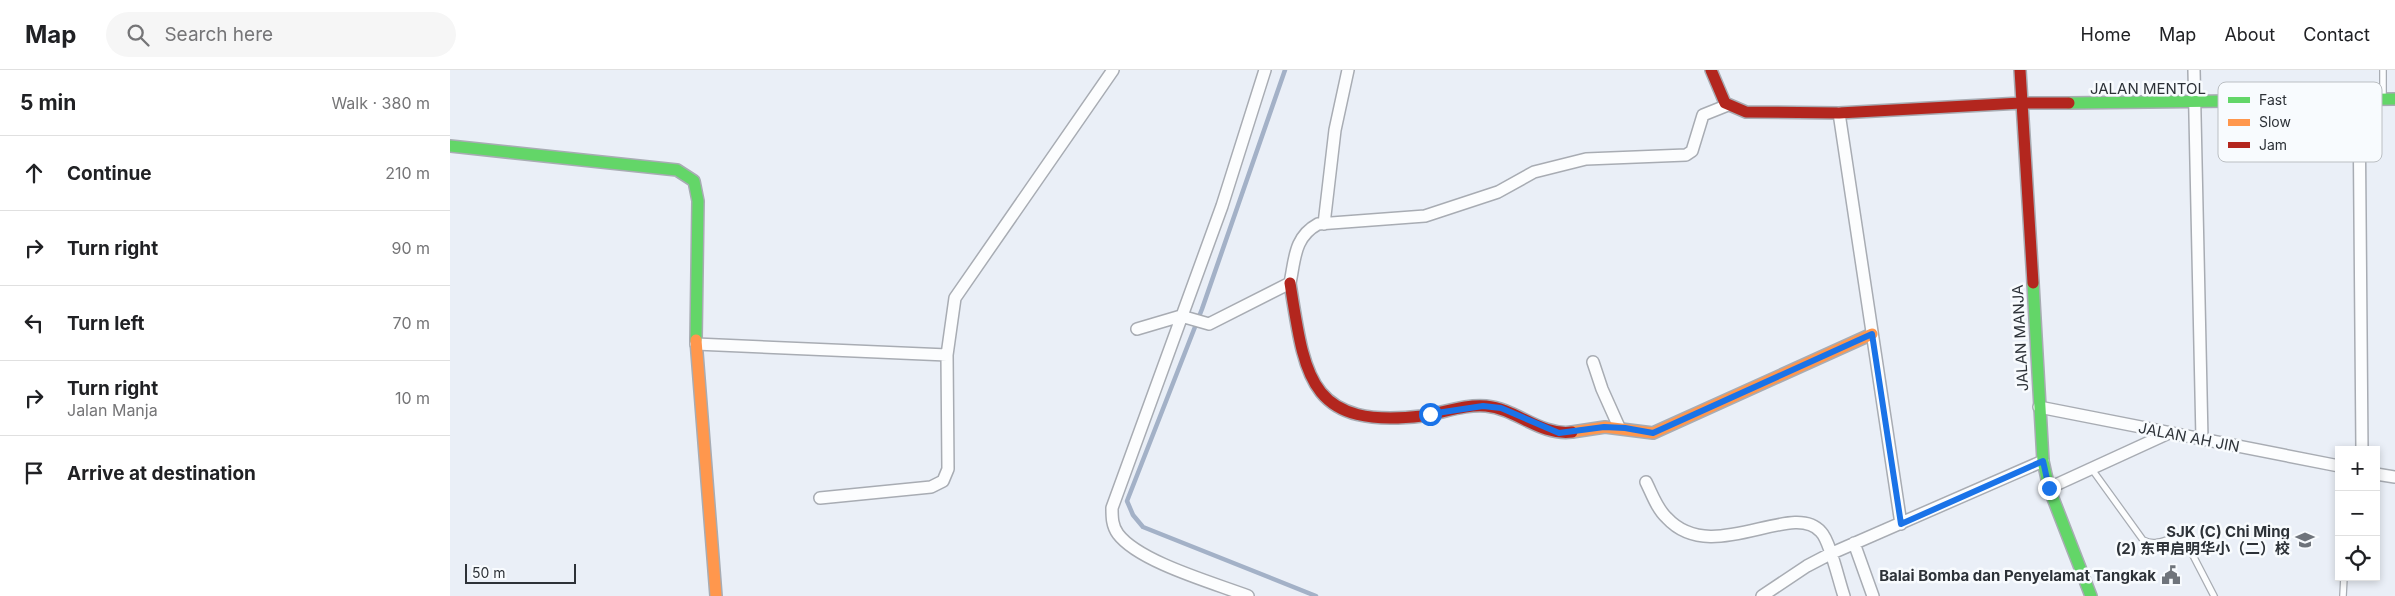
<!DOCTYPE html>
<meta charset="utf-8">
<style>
:root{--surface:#fff;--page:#f6f6f6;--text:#202124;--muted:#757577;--line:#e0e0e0}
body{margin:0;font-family:Inter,"Noto Sans SC",sans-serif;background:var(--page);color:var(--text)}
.controls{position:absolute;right:15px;bottom:15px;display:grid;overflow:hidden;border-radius:0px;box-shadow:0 2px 8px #0003}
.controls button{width:45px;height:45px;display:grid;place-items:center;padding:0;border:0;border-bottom:1px solid var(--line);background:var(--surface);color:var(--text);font:25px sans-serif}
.scale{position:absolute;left:15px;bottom:12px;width:111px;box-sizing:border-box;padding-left:5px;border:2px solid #2d3238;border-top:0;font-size:14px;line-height:18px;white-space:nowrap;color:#2d3238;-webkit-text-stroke:4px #f8fbfe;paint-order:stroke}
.stop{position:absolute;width:15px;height:15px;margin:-11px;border:4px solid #1a73e8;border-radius:50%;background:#fff}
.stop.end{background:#1a73e8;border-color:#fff;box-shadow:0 1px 5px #0008}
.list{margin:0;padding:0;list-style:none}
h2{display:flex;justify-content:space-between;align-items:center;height:65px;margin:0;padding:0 20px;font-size:21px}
h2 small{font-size:16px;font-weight:400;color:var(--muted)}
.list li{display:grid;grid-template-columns:32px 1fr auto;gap:15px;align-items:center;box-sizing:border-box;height:75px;padding:0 20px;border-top:1px solid var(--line)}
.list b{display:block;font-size:19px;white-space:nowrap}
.list p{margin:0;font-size:16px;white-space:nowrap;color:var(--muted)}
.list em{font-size:16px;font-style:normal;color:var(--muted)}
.icon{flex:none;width:28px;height:28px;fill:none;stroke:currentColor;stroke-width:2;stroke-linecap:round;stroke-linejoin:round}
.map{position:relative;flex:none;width:1945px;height:526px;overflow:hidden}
header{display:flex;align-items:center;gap:30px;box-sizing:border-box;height:70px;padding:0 25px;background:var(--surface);border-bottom:1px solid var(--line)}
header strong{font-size:24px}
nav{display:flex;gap:28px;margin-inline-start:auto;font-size:18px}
.search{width:350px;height:45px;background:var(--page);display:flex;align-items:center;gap:12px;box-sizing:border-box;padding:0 18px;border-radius:28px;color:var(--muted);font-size:19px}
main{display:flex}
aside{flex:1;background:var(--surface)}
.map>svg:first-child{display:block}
</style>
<header>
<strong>Map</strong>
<div class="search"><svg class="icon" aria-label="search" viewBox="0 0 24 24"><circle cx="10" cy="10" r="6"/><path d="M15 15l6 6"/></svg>Search here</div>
<nav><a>Home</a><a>Map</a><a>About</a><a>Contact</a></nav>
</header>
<main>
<aside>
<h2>5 min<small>Walk · 380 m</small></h2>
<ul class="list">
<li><svg class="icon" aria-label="ahead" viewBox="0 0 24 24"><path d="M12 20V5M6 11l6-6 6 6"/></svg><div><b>Continue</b></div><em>210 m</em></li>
<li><svg class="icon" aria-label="right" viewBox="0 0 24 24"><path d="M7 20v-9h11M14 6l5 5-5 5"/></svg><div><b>Turn right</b></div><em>90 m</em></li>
<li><svg class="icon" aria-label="left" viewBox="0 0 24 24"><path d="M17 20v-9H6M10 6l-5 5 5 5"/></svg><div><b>Turn left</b></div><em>70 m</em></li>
<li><svg class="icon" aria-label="right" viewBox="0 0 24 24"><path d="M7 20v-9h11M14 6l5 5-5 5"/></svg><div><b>Turn right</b><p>Jalan Manja</p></div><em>10 m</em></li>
<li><svg class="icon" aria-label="arrive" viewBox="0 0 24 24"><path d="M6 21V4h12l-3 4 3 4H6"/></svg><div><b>Arrive at destination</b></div></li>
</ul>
</aside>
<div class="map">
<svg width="1945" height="526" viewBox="0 0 1945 526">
<rect width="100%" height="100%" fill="#eaeff7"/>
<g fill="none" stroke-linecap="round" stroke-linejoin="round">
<path stroke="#a3b1c7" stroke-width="4.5" d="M 835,0 L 752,239 L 677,431 L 683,445 L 693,457 L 866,526"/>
<g stroke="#a8acb3" stroke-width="8">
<path id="lane" d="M 1933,0 L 1933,27
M 1641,398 L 1693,470 C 1710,479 1722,462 1735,470 L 1764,526
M 1893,526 L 1894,507"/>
</g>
<g stroke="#a8acb3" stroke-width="14">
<path id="street" d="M 1744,0 L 1752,369
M 1909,28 L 1912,380
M 1389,43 L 1451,454
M 874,154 L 885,60 L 898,0
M 687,259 L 731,246 L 759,254 L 840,213 C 845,189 844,167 868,154 L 975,146 L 1048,122 L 1084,102 L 1136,89 L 1236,85 L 1242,81 L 1253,45 L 1278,35
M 246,274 L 497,285
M 1143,292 L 1152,319 L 1169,357
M 1589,337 L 1889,396
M 1926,404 L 1945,407
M 1196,412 C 1202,424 1207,439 1217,448 C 1262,497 1343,429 1371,462 C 1380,471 1389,512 1394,526
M 1599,418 L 1719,363
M 370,428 L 481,417 L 493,411 L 498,399 L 497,285 L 505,228 L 663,0
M 1404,473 L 1423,526
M 798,526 C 764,513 689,492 668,464 C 662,456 662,447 662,438 L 772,136 L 815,0
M 1312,526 L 1357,496 L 1380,484 L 1593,391"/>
</g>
<g stroke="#a8acb3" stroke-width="14">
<path id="fast" d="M 1619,33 L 1945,29
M 0,76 L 227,100 L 244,111 L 248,131 L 246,270
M 1583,213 L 1593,391 L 1599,418 L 1641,526"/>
</g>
<g stroke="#a8acb3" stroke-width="14">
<path id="slow" d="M 246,270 L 266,526
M 1122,362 L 1155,357 L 1203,363 L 1422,264"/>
</g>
<g stroke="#a8acb3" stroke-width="14">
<path id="jam" d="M 1261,0 L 1275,33 L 1296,42 L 1389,43 L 1571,33 L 1619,33
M 1570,0 L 1583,213
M 840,213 C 855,308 859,359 972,346 C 993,343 1015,334 1036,336 C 1067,339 1090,366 1122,362"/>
</g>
<use href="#lane" stroke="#fcfdfe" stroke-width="5.5"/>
<use href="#street" stroke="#fcfdfe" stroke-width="11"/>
<use href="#fast" stroke="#63d668" stroke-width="11"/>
<use href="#slow" stroke="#ff974d" stroke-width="11"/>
<use href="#jam" stroke="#b3261e" stroke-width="11"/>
</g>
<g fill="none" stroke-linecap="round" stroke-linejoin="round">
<path stroke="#1a73e8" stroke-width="6" d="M 980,344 L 1033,336 L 1051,338 L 1109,363 L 1154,357 L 1175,358 L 1203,363 L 1422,264 L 1451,454 L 1593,391 L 1599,418"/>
</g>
<defs>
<g id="school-bare" transform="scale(1.5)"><path d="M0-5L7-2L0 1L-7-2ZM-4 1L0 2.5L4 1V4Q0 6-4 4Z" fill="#6f747b" stroke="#f8fbfe" stroke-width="2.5" paint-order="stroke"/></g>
<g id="civic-bare" transform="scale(1.5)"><path d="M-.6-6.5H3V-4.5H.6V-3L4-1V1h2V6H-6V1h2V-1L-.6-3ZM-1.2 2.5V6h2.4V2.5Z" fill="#6f747b" stroke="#f8fbfe" stroke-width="2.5" paint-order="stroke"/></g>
</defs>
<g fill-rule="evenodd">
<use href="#school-bare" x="1855" y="470"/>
<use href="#civic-bare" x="1721" y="505"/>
</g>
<g text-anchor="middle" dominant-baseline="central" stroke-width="5" stroke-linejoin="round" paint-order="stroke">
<g font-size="15" fill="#2d3238" stroke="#f8fbfe">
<text x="1698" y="18">JALAN MENTOL</text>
<text transform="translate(1570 268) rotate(-93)">JALAN MANJA</text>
<text transform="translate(1739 367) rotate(11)">JALAN AH JIN</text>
</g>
<g font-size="15" font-weight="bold" fill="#2d3238" stroke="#f8fbfe" text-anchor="end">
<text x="1840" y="461">SJK (C) Chi Ming<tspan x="1840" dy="17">(2) 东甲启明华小（二）校</tspan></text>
<text x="1706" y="505">Balai Bomba dan Penyelamat Tangkak</text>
</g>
</g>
<rect x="1768" y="12" width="164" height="80" rx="8" fill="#f8fbfe" stroke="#bbbfc3" stroke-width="1"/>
<rect x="1778" y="27" width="22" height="6" fill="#63d668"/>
<rect x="1778" y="49" width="22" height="7" fill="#ff974d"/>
<rect x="1778" y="72" width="22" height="6" fill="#b3261e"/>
<g font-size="14" fill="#2d3238">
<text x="1809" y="35">Fast</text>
<text x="1809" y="57">Slow</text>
<text x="1809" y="80">Jam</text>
</g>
</svg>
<div class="controls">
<button>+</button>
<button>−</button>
<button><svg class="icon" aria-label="locate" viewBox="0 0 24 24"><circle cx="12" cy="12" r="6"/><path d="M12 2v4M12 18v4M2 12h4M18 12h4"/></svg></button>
</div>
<div class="scale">50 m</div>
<div class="stop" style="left:980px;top:344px"></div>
<div class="stop end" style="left:1599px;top:418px"></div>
</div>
</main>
